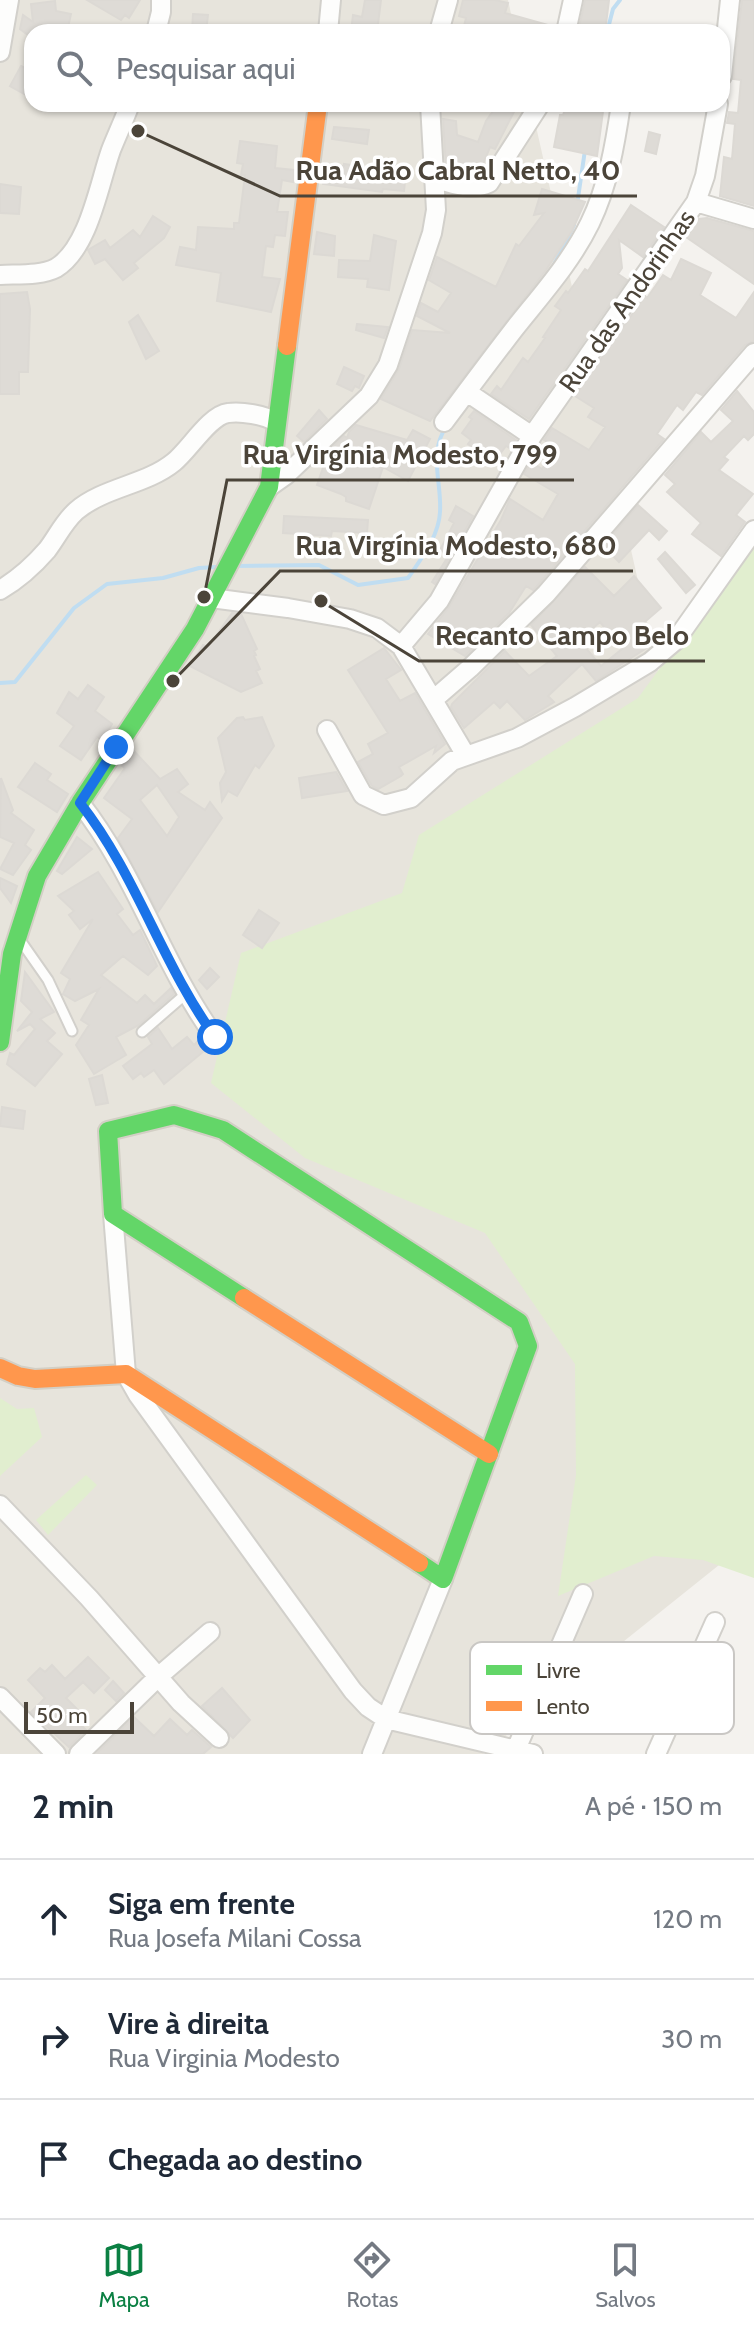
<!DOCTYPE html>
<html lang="pt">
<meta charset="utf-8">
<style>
:root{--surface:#fff;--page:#f6f6f7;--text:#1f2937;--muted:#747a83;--line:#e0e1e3;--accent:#0b8043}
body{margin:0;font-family:Cabin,sans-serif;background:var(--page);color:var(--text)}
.scale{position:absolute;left:24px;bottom:20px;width:110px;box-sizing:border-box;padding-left:8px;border:4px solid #4b4439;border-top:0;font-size:22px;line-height:28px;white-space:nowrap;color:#4b4439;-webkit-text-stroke:6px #fff;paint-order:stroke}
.stop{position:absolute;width:24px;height:24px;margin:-18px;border:6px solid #1a73e8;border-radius:50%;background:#fff}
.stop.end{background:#1a73e8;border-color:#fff;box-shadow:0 2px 8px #0008}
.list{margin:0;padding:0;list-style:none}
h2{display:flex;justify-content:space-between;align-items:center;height:104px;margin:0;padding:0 32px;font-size:34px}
h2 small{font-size:26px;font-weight:400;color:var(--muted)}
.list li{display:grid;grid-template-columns:52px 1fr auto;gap:24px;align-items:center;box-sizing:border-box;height:120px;padding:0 32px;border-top:2px solid var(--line)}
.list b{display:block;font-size:30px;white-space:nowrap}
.list p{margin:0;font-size:26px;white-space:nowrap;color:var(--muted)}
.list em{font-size:26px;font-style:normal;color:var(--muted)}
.icon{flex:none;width:44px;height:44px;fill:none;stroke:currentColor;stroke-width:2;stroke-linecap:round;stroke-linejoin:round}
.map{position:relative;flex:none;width:754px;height:1754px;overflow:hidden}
.search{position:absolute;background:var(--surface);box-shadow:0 2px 6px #0004;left:24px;right:24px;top:24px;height:88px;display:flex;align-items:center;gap:20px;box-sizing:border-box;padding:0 28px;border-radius:24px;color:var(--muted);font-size:30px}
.sheet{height:464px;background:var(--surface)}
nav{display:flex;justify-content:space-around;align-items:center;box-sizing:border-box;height:112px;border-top:2px solid var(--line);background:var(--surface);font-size:22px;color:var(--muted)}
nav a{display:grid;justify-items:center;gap:4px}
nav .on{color:var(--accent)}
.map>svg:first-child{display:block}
</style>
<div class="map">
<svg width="754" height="1754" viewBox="0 0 754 1754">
<rect width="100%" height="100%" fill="#f4f2ee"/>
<path fill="#e7e4dc" d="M 0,0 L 508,0 L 515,32 L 32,32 L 32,104 L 531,104 L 754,1098 L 754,1537 L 483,1754 L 0,1754 Z"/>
<path fill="#e1eecf" d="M 754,540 L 754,1578 L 703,1560 L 654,1556 L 558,1596 L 576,1475 L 575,1364 L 485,1233 L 305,1158 L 211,1083 L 241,953 L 402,893 L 419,835 L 638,698 Z
M 0,1398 L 17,1409 L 34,1408 L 42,1437 L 0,1476 Z
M 86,1475 L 97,1485 L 48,1535 L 36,1520 Z"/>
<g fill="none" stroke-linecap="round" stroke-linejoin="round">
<path stroke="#c0ddf1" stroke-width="4" d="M 607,32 L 613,9 L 620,0
M 577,205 L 585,150
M 553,267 L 574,225
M 236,566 L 319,565 L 358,585 L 408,578 C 421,559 439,536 440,512 C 442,482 428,454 446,427
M 0,683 L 15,682 L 74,608 L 107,584 L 163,578 L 199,568 L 216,567"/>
</g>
<path fill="#dedbd6" stroke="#dcd9d4" stroke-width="2" fill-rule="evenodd" d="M 87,0 L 140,0 L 129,18 L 125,15 L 121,20 Z
M 365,0 L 381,0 L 377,32 L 351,32 L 353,15 L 362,17 Z
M 463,0 L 495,0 L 508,3 L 505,13 L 555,27 L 554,32 L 513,32 L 501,29 L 500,32 L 488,32 L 464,26 L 466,18 L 459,16 Z
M 585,0 L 609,0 L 605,32 L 578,32 Z
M 742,0 L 754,0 L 754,206 L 720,196 L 724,157 L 732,159 L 735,124 L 727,123 L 729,112 L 738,113 L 741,80 L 733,79 Z
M 55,1 L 56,11 L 71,14 L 67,32 L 32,32 L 32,38 L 20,29 L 23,15 L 33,22 L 31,4 Z
M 193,14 L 208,15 L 206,32 L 192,32 Z
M 21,66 L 32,72 L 32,90 L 28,87 L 24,94 L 10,86 Z
M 498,104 L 518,104 L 495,149 L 490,147 L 479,174 L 464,174 L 446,169 L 443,119 L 456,121 L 457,135 L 478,142 L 486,121 Z
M 575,104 L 604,104 L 597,156 L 554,147 L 560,115 L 563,115 L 566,107 Z
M 334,127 L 369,130 L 367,144 L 332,139 Z
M 649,132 L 660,135 L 656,154 L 645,151 Z
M 240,141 L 277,146 L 275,168 L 294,170 L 293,182 L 282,180 L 277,212 L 288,212 L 285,236 L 275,235 L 273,247 L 266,246 L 262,277 L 280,279 L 271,312 L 217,301 L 221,273 L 176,265 L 180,247 L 196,250 L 198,227 L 234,229 L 234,223 L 239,223 L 245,175 L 241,175 L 243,164 L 237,163 Z
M 325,164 L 344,166 L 344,164 L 406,173 L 404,191 L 383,189 L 382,192 L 323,184 Z
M 0,184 L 21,187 L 19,214 L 0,213 Z
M 542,189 L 585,202 L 572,231 L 546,270 L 430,421 L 381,399 L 399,369 L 412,330 L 450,333 L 417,316 L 421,303 L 438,312 L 451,293 L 429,280 L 437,257 L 496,287 L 516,244 L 519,246 L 544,213 L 534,215 Z
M 631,205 L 664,227 L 643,257 L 619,240 L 622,268 L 618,274 L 627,280 L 529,419 L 491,394 L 497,386 L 501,390 L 523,358 L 528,362 L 545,338 L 543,337 L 561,310 L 555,306 L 566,291 L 568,293 L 585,269 L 588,271 Z
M 153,216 L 170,227 L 164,238 L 134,263 L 138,268 L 123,280 L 105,259 L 95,264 L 88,250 L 105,240 L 110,248 L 133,230 L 140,237 Z
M 707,218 L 754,231 L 754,284 L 686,237 L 699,219 Z
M 317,232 L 335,236 L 334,256 L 314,254 Z
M 374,235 L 396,241 L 389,290 L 367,287 L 368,279 L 338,277 L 339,260 L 370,261 Z
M 681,259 L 711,273 L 700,295 L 736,318 L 754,292 L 754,341 L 745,345 L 702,395 L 696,392 L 683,410 L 677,405 L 657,434 L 664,439 L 537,586 L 533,590 L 526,586 L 509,613 L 465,656 L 428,634 L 449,607 L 501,520 L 510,499 L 543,520 L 558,494 L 524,474 L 531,462 L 542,469 L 557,447 L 544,440 L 552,428 L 589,450 L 605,427 L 588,417 L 594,408 L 575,396 L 645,296 L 647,298 L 663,275 L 671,280 Z
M 27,292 L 30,309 L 28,372 L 19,372 L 19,394 L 0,394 L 0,294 Z
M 138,315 L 159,351 L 146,359 L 129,322 Z
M 357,324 L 388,327 L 384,338 L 356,330 Z
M 344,367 L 364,376 L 359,388 L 355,386 L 352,391 L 337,384 Z
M 737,391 L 754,412 L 754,434 L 748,440 L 744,436 L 724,457 L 728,460 L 719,470 L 753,494 L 736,515 L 745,522 L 721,556 L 692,534 L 701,523 L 667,492 L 675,484 L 665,475 L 701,432 L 711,442 L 733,421 L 721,410 Z
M 319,410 L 327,419 L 304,442 L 297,436 Z
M 474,411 L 516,440 L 511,449 L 506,446 L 494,462 L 468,444 L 471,440 L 462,433 L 472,419 L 469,417 Z
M 356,425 L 407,440 L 413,430 L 430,439 L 408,481 L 383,467 L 369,509 L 346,501 L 346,497 L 341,494 L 317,485 L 325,462 L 320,459 L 344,436 L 347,438 L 349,432 Z
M 638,505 L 667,531 L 659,540 L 649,530 L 619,562 L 603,546 Z
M 456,506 L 473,516 L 435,584 L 432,582 L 449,555 L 440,550 L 454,523 L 449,520 Z
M 284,516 L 368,520 L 367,533 L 332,531 L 331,536 L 283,533 Z
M 665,552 L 695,585 L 686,593 L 658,559 Z
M 585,567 L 614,596 L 634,576 L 661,608 L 640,626 L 654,643 L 596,681 L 582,664 L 548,696 L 554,702 L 525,720 L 507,701 L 500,708 L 494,702 L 464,728 L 451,707 L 452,704 L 505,651 L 529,676 L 557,656 L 531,625 ZM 600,622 L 622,649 L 601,666 L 579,640 Z
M 232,613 L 241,614 L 257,649 L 254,651 L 256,655 L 254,656 L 260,669 L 256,671 L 262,683 L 241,692 L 190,666 L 203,645 L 208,647 Z
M 384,648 L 401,670 L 386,679 L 400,701 L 415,693 L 445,744 L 434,753 L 436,746 L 399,767 L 403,774 L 401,776 L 378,789 L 372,786 L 358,762 L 373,754 L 368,744 L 388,733 L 348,670 Z
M 88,685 L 104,697 L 95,711 L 112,724 L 102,740 L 97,737 L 81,760 L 60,746 L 74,726 L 57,713 L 69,692 L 78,699 Z
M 243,717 L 245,720 L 262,717 L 274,746 L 259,768 L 255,765 L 237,796 L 228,791 L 222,801 L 220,783 L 226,772 L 218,738 L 237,718 Z
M 133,750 L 160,779 L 177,769 L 188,784 L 178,792 L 205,810 L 210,802 L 222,818 L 158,912 L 118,838 L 132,819 L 104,798 L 125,768 L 122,766 ZM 157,785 L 179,817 L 167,836 L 140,800 Z
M 35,763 L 51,774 L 47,780 L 68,794 L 57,812 L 18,787 Z
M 336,772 L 347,791 L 302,798 L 299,778 Z
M 1,778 L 13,810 L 11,813 L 34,830 L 25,845 L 31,850 L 13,875 L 0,869 L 14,843 L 0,837 Z
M 77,837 L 92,849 L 62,874 L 57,871 Z
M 98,872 L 123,909 L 117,914 L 133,935 L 140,930 L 157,966 L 148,975 L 123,956 L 101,975 L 137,1003 L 145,995 L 154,1004 L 171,988 L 174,994 L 139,1025 L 116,1037 L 126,1055 L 94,1074 L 76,1045 L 89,1025 L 81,1020 L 99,989 L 75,1001 L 63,994 L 70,979 L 61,973 L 93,919 L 80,929 L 69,915 L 74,911 L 58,896 Z
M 0,878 L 17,886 L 11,903 L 0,888 Z
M 259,910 L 279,923 L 262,948 L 243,935 Z
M 210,968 L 219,977 L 207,989 L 199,980 Z
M 25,972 L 54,1012 L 40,1019 L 55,1033 L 47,1041 L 62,1054 L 35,1086 L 7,1064 L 10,1053 L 14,1055 L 35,1029 L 30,1024 L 17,1031 L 32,1012 L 21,1001 Z
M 158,1028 L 172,1049 L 187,1037 L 194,1045 L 201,1038 L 209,1047 L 164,1084 L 154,1070 L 144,1077 L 141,1073 L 133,1079 L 123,1066 L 152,1044 L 148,1037 Z
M 102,1075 L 108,1103 L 96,1105 L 89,1079 Z
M 2,1107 L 25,1111 L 23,1129 L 0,1126 Z
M 88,1657 L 109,1678 L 94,1693 L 83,1682 L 66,1698 L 83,1715 L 77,1721 L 86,1730 L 69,1747 L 31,1712 L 45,1698 L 28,1680 L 40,1668 L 45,1672 L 52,1665 L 65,1679 Z
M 113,1681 L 124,1693 L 116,1701 L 105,1690 Z
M 222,1688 L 250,1720 L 233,1738 L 202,1706 Z
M 134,1717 L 154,1736 L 170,1719 L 187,1735 L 192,1730 L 211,1747 L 203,1754 L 96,1754 Z"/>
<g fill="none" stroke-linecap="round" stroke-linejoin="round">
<g stroke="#d2d0cb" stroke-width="13">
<path id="lane" d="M 20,940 L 48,980 L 72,1031
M 142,1032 L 188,992"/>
</g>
<g stroke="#d2d0cb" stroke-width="22">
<path id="street" d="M 156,32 L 161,12 L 161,0
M 328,32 L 331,0
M 439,32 L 448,0
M 566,32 L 573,0
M 0,52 L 9,0
M 722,76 L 730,0
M 435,179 C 453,183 471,192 489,183 L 540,104
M 696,202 L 754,219
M 0,275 C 17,274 41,276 56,268 C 89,248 99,184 111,150 C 117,135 124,120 130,104
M 467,392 L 532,436
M 444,422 C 468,390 491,359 515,328 C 542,294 571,262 590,223 C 608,186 615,145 621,104
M 269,487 L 286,475 L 369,396 L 388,365 L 432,233 L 436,210 L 430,104
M 0,590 C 17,580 34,565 47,550 C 57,537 63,523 76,511 C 104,487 146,485 174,462 C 189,450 210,415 228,413 C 241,411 265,415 275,422
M 211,598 L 288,608 L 350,619 L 377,628 L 401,646 L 465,754
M 401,646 L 439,601 L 532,436 L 696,202 L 705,176 L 718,104
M 433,700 L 470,668 L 546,594 L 754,353
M 327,730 L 363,795 L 384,805 L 411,798 L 452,761 L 517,738 L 575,707 L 650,662 L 676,640 L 754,530
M 80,803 C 136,874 162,964 215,1037
M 113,1214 L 126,1374 L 138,1395 L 353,1691 L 368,1707 L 386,1719 L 533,1754
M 0,1505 L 89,1598 L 181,1703 L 219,1738
M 0,1697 L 56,1754
M 79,1754 L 159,1676 L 210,1632
M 372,1754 L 443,1579
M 514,1754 L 583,1594
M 656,1754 L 715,1622"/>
</g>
<g stroke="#d3cfc5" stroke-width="22">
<path id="fast" d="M 0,1042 L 12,954 L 37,876 L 80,803 L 195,629 L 269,487 L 287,346
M 244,1298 L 113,1214 L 108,1131 L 174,1115 L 223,1130 L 519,1322 L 528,1346 L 443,1579 L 419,1563"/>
</g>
<g stroke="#d3cfc5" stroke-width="22">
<path id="slow" d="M 287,346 L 318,104
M 244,1298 L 489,1454
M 0,1368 L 18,1376 L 35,1379 L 126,1374 L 419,1563"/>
</g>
<use href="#lane" stroke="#fdfdfc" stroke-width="9"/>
<use href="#street" stroke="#fdfdfc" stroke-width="18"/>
<use href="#fast" stroke="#63d668" stroke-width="18"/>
<use href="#slow" stroke="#ff974d" stroke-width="18"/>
</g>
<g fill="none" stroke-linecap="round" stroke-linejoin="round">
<path stroke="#1a73e8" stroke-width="10" d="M 116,747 L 80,803 C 136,874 162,964 215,1037"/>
</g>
<g text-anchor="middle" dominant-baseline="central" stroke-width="7" stroke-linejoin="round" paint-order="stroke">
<g font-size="26" fill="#4b4439" stroke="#fff">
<text transform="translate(627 301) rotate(-55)">Rua das Andorinhas</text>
</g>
</g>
<rect x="470" y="1642" width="264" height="92" rx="12" fill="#fff" stroke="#c9c7c4" stroke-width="2"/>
<rect x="486" y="1665" width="36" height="10" fill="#63d668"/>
<rect x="486" y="1701" width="36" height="10" fill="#ff974d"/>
<g font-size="22" fill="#4b4439">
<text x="536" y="1678">Livre</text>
<text x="536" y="1714">Lento</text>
</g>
<path fill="none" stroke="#4b4439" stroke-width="3" d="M138 131L280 196H637M204 597L227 480H574M173 681L280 571H633M321 601L419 661H705"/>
<g fill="#4b4439" stroke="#fff" stroke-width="3">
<circle cx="138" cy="131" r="8"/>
<circle cx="204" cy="597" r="8"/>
<circle cx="173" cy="681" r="8"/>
<circle cx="321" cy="601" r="8"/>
</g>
<g font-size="28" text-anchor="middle" font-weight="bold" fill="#4b4439" stroke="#fff" stroke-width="7" stroke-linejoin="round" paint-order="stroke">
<text x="458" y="180">Rua Adão Cabral Netto, 40</text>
<text x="400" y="464">Rua Virgínia Modesto, 799</text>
<text x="456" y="555">Rua Virgínia Modesto, 680</text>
<text x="562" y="645">Recanto Campo Belo</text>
</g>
</svg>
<div class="scale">50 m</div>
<div class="stop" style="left:215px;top:1037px"></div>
<div class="stop end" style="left:116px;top:747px"></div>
<div class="search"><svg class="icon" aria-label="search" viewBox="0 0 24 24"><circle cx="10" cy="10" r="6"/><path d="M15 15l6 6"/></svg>Pesquisar aqui</div>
</div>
<section class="sheet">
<h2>2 min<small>A pé · 150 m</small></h2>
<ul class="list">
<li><svg class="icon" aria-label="ahead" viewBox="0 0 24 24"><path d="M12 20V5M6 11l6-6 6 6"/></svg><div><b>Siga em frente</b><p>Rua Josefa Milani Cossa</p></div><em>120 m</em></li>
<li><svg class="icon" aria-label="right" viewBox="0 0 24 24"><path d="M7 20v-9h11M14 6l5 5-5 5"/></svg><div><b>Vire à direita</b><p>Rua Virginia Modesto</p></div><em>30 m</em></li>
<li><svg class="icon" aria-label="arrive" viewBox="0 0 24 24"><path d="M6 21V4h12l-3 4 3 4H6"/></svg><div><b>Chegada ao destino</b></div></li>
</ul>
</section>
<nav>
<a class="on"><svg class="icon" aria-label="map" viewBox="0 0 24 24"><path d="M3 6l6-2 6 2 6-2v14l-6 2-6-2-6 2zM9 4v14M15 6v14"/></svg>Mapa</a>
<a><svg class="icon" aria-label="directions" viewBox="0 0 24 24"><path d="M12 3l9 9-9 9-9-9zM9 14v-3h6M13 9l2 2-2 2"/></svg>Rotas</a>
<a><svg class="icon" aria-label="saved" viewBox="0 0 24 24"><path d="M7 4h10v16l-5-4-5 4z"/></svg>Salvos</a>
</nav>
